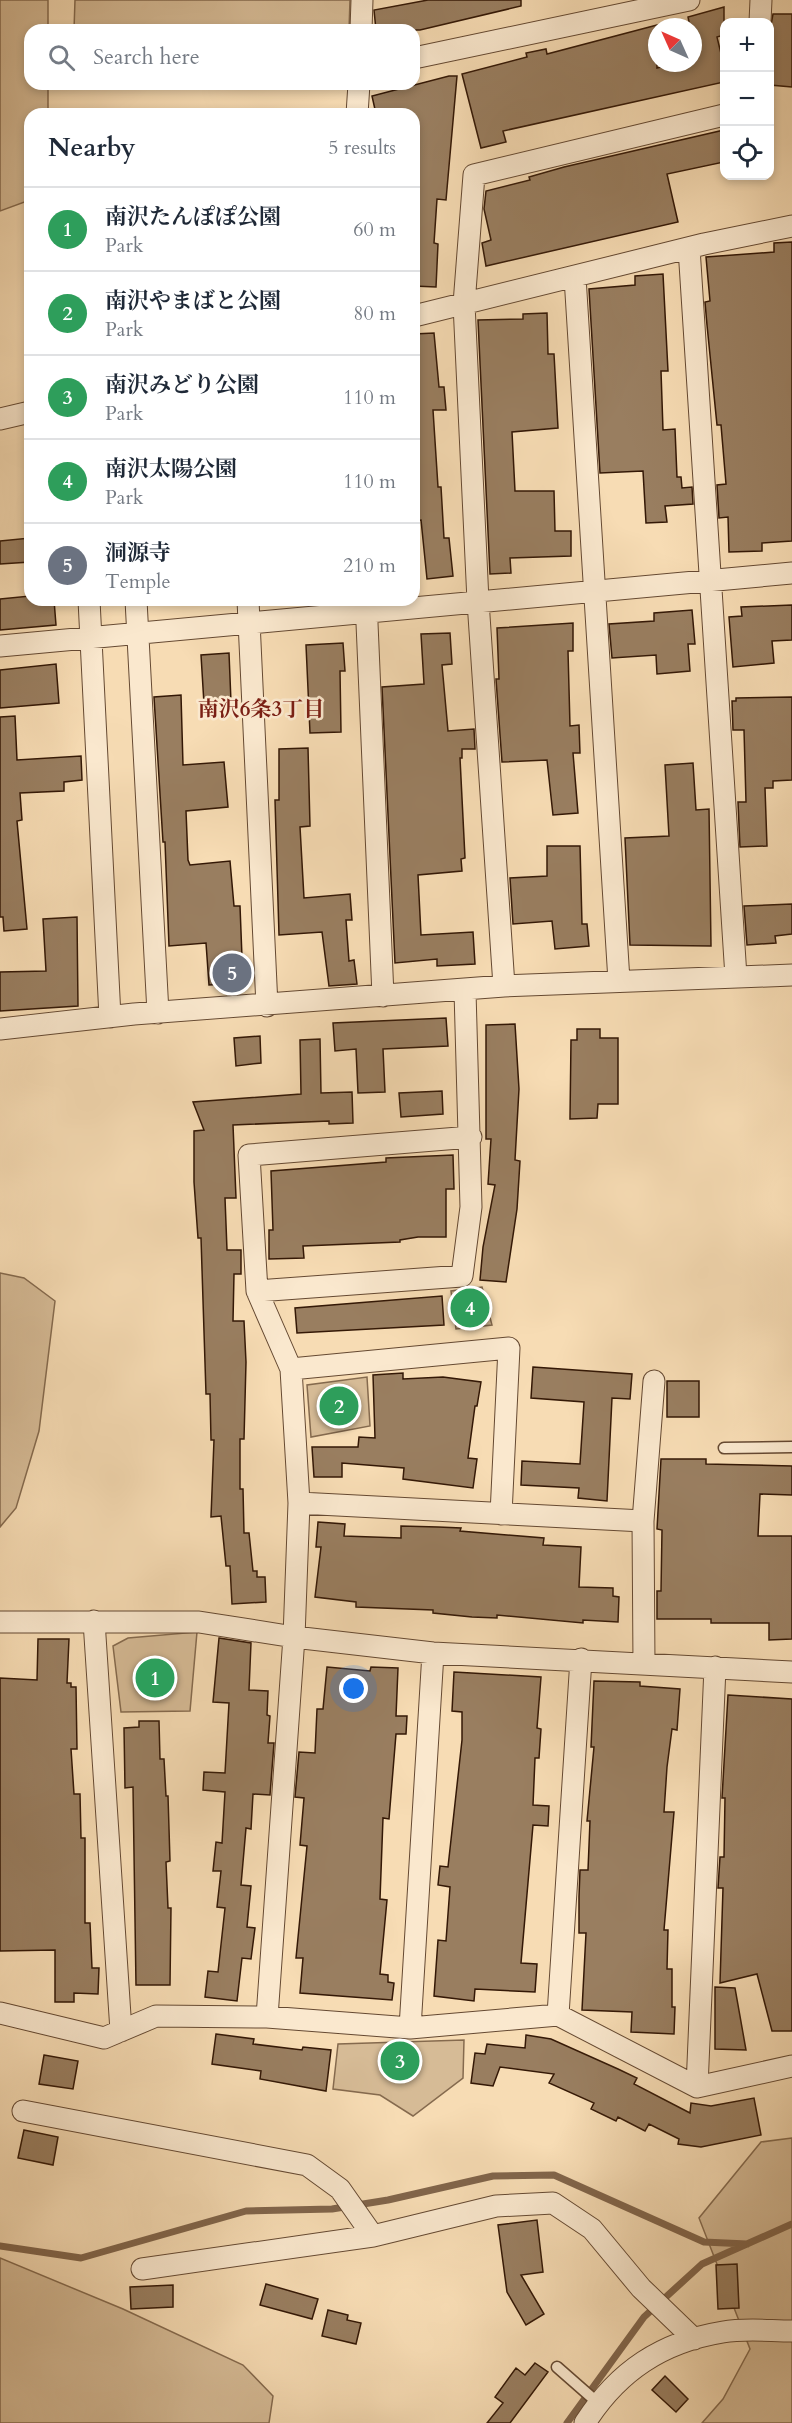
<!DOCTYPE html>
<meta charset="utf-8">
<style>
:root{--surface:#fff;--page:#f6f6f7;--text:#1f2937;--muted:#747a83;--line:#e0e1e3;--accent:#b45309}
body{margin:0;font-family:Cardo,"Noto Serif JP",serif;background:var(--page);color:var(--text)}
.controls{position:absolute;right:18px;top:18px;display:grid;overflow:hidden;border-radius:12px;box-shadow:0 3px 9px #0003}
.controls button{width:54px;height:54px;display:grid;place-items:center;padding:0;border:0;border-bottom:2px solid var(--line);background:var(--surface);color:var(--text);font:30px sans-serif}
.compass{position:absolute;left:648px;top:18px;width:54px;height:54px;border-radius:50%;background:var(--surface);box-shadow:0 3px 9px #0003;rotate:315deg}
.you{position:absolute;left:354px;top:1689px;width:21px;height:21px;margin:-15px;border:4px solid #fff;border-radius:50%;background:#1a73e8;box-shadow:0 0 0 9px #1a73e833}
.badge{display:grid;place-items:center;width:39px;height:39px;border-radius:50%;background:var(--accent);color:#fff;font-size:20px;font-weight:700}
.pin{position:absolute;translate:-50% -50%;border:3px solid #fff;box-shadow:0 2px 6px #0006}
.list{margin:0;padding:0;list-style:none}
h2{display:flex;justify-content:space-between;align-items:center;height:78px;margin:0;padding:0 24px;font-size:26px}
h2 small{font-size:20px;font-weight:400;color:var(--muted)}
.list li{display:grid;grid-template-columns:39px 1fr auto;gap:18px;align-items:center;box-sizing:border-box;height:84px;padding:0 24px;border-top:2px solid var(--line)}
.list b{display:block;font-size:22px;white-space:nowrap}
.list p{margin:0;font-size:20px;white-space:nowrap;color:var(--muted)}
.list em{font-size:20px;font-style:normal;color:var(--muted)}
.icon{flex:none;width:33px;height:33px;fill:none;stroke:currentColor;stroke-width:2;stroke-linecap:round;stroke-linejoin:round}
.map{position:relative;flex:none;width:792px;height:2423px;overflow:hidden}
.search{position:absolute;background:var(--surface);box-shadow:0 3px 9px #0003;left:24px;top:24px;width:396px;height:66px;display:flex;align-items:center;gap:15px;box-sizing:border-box;padding:0 21px;border-radius:18px;color:var(--muted);font-size:22px}
.panel{position:absolute;background:var(--surface);box-shadow:0 3px 9px #0003;left:24px;top:108px;width:396px;height:498px;border-radius:18px}
.map>svg:first-child{display:block}
</style>
<div class="map">
<svg width="792" height="2423" viewBox="0 0 792 2423">
<rect width="100%" height="100%" fill="#f7dcb4"/>
<filter id="stains"><feTurbulence type="fractalNoise" baseFrequency=".00333" numOctaves="4"/><feColorMatrix values="0 0 0 0 .2 0 0 0 0 .09 0 0 0 0 .02 0 0 0 .5 -.17"/></filter>
<radialGradient id="worn" r=".72"><stop offset=".6" stop-color="#630" stop-opacity="0"/><stop offset="1" stop-color="#630" stop-opacity=".3"/></radialGradient>
<path fill="#d6bb96" stroke="#856a4e" stroke-width="1.5" d="M 0,0 L 48,0 L 48,30 L 30,30 L 30,84 L 48,84 L 48,114 L 30,114 L 30,200 L 0,211 Z
M 75,0 L 350,0 L 349,30 L 74,30 Z
M 0,1273 L 24,1278 L 55,1301 L 39,1431 L 16,1508 L 0,1527 Z
M 482,1287 L 492,1325 L 456,1329 L 451,1291 Z
M 367,1377 L 370,1426 L 311,1437 L 307,1385 Z
M 197,1632 L 190,1711 L 121,1712 L 113,1646 L 128,1638 Z
M 464,2040 L 463,2078 L 413,2116 L 380,2095 L 333,2089 L 338,2044 Z
M 792,2138 L 792,2423 L 702,2423 L 723,2399 L 750,2349 L 699,2218 L 761,2142 Z
M 0,2258 L 123,2309 L 243,2365 L 273,2396 L 269,2423 L 0,2423 Z"/>
<g fill="none" stroke-linecap="round" stroke-linejoin="round">
<path stroke="#81654b" stroke-width="7" d="M 0,2246 L 81,2258 L 246,2211 L 332,2209 L 388,2200 L 493,2176 L 554,2175 L 704,2242 L 747,2244
M 567,2423 L 644,2317 L 702,2264 L 792,2224"/>
</g>
<path fill="#997e60" stroke="#341806" stroke-width="1.5" d="M 428,0 L 521,0 L 521,6 L 420,30 L 376,30 L 374,10 Z
M 724,7 L 724,35 L 717,37 L 724,66 L 724,82 L 503,131 L 506,142 L 481,148 L 462,74 L 527,57 L 526,53 L 546,49 L 547,54 L 657,25 L 657,68 L 676,63 L 693,63 L 693,59 L 698,57 L 693,27 L 690,27 L 688,17 Z
M 773,14 L 792,14 L 792,87 L 770,85 L 773,37 L 770,37 L 770,30 Z
M 449,76 L 457,76 L 446,200 L 437,199 L 434,243 L 438,244 L 436,287 L 414,286 L 414,114 L 376,114 L 372,96 Z
M 724,130 L 724,162 L 667,174 L 678,222 L 486,266 L 482,243 L 491,240 L 484,209 L 486,191 L 530,180 L 529,177 L 564,167 Z
M 792,242 L 792,541 L 762,543 L 762,551 L 729,552 L 728,517 L 719,518 L 717,485 L 726,484 L 721,425 L 717,425 L 707,325 L 705,302 L 710,301 L 706,257 L 774,252 L 774,243 Z
M 663,274 L 668,371 L 661,371 L 663,430 L 675,429 L 677,477 L 681,477 L 682,488 L 692,487 L 693,504 L 665,506 L 667,522 L 646,523 L 643,471 L 600,473 L 589,289 L 635,285 L 635,276 Z
M 547,313 L 548,354 L 554,354 L 558,428 L 512,432 L 515,491 L 554,491 L 555,531 L 571,531 L 571,556 L 510,558 L 511,573 L 490,574 L 478,320 L 523,319 L 523,314 Z
M 434,333 L 439,387 L 444,387 L 446,410 L 433,410 L 438,487 L 441,487 L 444,538 L 449,538 L 453,576 L 427,579 L 421,520 L 414,521 L 414,334 Z
M 30,538 L 30,562 L 0,564 L 0,541 Z
M 30,596 L 30,600 L 54,600 L 56,625 L 0,630 L 0,599 Z
M 792,605 L 792,640 L 772,641 L 774,663 L 733,667 L 729,617 L 742,616 L 741,607 Z
M 692,610 L 695,644 L 688,644 L 690,671 L 657,674 L 656,655 L 612,658 L 609,624 L 654,621 L 654,613 Z
M 573,623 L 573,651 L 568,651 L 570,726 L 579,725 L 580,753 L 573,753 L 578,813 L 553,815 L 547,760 L 502,762 L 496,679 L 499,679 L 497,628 Z
M 450,633 L 452,664 L 442,665 L 448,731 L 474,729 L 475,749 L 462,749 L 462,758 L 460,758 L 465,858 L 461,859 L 462,871 L 418,875 L 421,935 L 473,932 L 475,964 L 437,966 L 437,959 L 395,963 L 382,687 L 424,684 L 421,634 Z
M 343,643 L 345,671 L 340,671 L 341,732 L 310,733 L 306,645 Z
M 229,653 L 231,702 L 204,704 L 201,655 Z
M 56,664 L 59,703 L 0,708 L 0,670 Z
M 181,695 L 183,765 L 224,762 L 228,807 L 186,811 L 188,860 L 190,865 L 230,861 L 234,906 L 240,906 L 243,983 L 209,985 L 206,943 L 169,946 L 165,842 L 163,842 L 154,697 Z
M 792,697 L 792,780 L 773,781 L 773,788 L 765,788 L 767,846 L 740,847 L 738,802 L 746,802 L 744,730 L 733,730 L 732,701 L 736,701 L 736,698 Z
M 15,716 L 17,760 L 81,756 L 82,780 L 64,782 L 64,791 L 20,793 L 22,820 L 17,821 L 27,929 L 4,931 L 3,917 L 0,917 L 0,717 Z
M 308,748 L 310,826 L 300,827 L 304,898 L 350,894 L 352,920 L 346,920 L 349,961 L 354,960 L 357,984 L 329,986 L 322,932 L 279,935 L 275,800 L 279,800 L 279,749 Z
M 693,763 L 696,810 L 709,809 L 711,946 L 630,945 L 625,838 L 669,836 L 665,765 Z
M 547,846 L 580,846 L 582,924 L 587,924 L 589,946 L 555,949 L 552,921 L 513,924 L 510,878 L 547,876 Z
M 792,904 L 792,934 L 775,936 L 776,943 L 747,945 L 744,906 Z
M 77,917 L 78,1006 L 0,1011 L 0,972 L 46,971 L 43,919 Z
M 446,1018 L 448,1046 L 383,1049 L 385,1092 L 358,1093 L 356,1049 L 335,1051 L 333,1023 Z
M 515,1024 L 519,1089 L 515,1160 L 520,1161 L 517,1209 L 506,1282 L 480,1280 L 483,1247 L 495,1185 L 488,1184 L 491,1139 L 486,1139 L 486,1025 Z
M 577,1029 L 600,1029 L 600,1038 L 618,1038 L 618,1104 L 598,1104 L 597,1118 L 570,1119 L 571,1040 L 577,1040 Z
M 260,1036 L 261,1063 L 236,1066 L 234,1038 Z
M 320,1039 L 321,1093 L 352,1092 L 353,1123 L 329,1124 L 329,1121 L 233,1125 L 236,1198 L 225,1198 L 227,1250 L 241,1250 L 241,1274 L 234,1274 L 233,1321 L 244,1321 L 246,1362 L 244,1439 L 240,1439 L 240,1489 L 243,1489 L 244,1533 L 249,1533 L 253,1571 L 257,1571 L 257,1577 L 265,1577 L 266,1602 L 232,1604 L 230,1566 L 226,1566 L 221,1516 L 211,1517 L 214,1440 L 211,1440 L 210,1394 L 206,1394 L 201,1238 L 198,1238 L 194,1182 L 194,1131 L 204,1130 L 193,1102 L 301,1094 L 300,1040 Z
M 442,1091 L 443,1114 L 401,1117 L 399,1093 Z
M 453,1155 L 454,1189 L 446,1189 L 446,1237 L 418,1237 L 400,1240 L 400,1242 L 303,1246 L 304,1258 L 269,1259 L 269,1230 L 273,1230 L 271,1171 L 386,1162 L 386,1158 Z
M 442,1296 L 444,1325 L 297,1333 L 295,1308 Z
M 533,1367 L 632,1374 L 630,1399 L 612,1398 L 607,1501 L 578,1498 L 579,1488 L 521,1485 L 522,1461 L 580,1464 L 584,1402 L 531,1398 Z
M 403,1373 L 403,1379 L 443,1377 L 481,1382 L 477,1406 L 475,1406 L 468,1458 L 477,1459 L 473,1488 L 403,1479 L 404,1468 L 342,1463 L 342,1477 L 314,1477 L 312,1447 L 358,1447 L 359,1437 L 375,1438 L 373,1375 Z
M 667,1381 L 699,1381 L 699,1417 L 667,1417 Z
M 661,1459 L 706,1459 L 706,1464 L 792,1466 L 792,1495 L 760,1494 L 758,1536 L 792,1536 L 792,1639 L 769,1640 L 769,1623 L 711,1623 L 711,1619 L 657,1619 L 657,1591 L 661,1591 L 662,1530 L 657,1529 Z
M 318,1522 L 345,1524 L 344,1536 L 401,1538 L 401,1526 L 438,1527 L 461,1528 L 460,1531 L 544,1538 L 543,1545 L 581,1547 L 579,1587 L 613,1588 L 613,1596 L 619,1597 L 618,1622 L 583,1620 L 583,1623 L 497,1615 L 497,1618 L 472,1617 L 433,1613 L 433,1610 L 356,1607 L 356,1602 L 315,1597 L 321,1547 L 316,1547 Z
M 219,1638 L 251,1643 L 249,1690 L 268,1691 L 267,1715 L 270,1716 L 268,1743 L 274,1743 L 270,1795 L 253,1794 L 251,1829 L 246,1828 L 241,1885 L 251,1886 L 247,1927 L 255,1928 L 251,1959 L 242,1958 L 237,2001 L 205,1997 L 208,1971 L 218,1972 L 225,1908 L 217,1907 L 221,1871 L 213,1871 L 216,1842 L 222,1843 L 225,1792 L 203,1790 L 204,1772 L 225,1773 L 229,1703 L 213,1702 Z
M 38,1639 L 69,1639 L 67,1683 L 71,1683 L 71,1687 L 76,1687 L 77,1749 L 71,1749 L 74,1794 L 80,1794 L 81,1838 L 85,1838 L 85,1923 L 90,1923 L 92,1968 L 99,1968 L 98,1994 L 74,1993 L 74,2002 L 55,2002 L 55,1950 L 0,1951 L 0,1678 L 37,1680 Z
M 327,1667 L 370,1671 L 371,1667 L 398,1668 L 396,1716 L 407,1716 L 406,1734 L 396,1734 L 389,1819 L 383,1818 L 380,1899 L 387,1900 L 380,1974 L 388,1975 L 388,1982 L 394,1983 L 392,2000 L 300,1993 L 303,1958 L 296,1958 L 307,1846 L 300,1845 L 304,1798 L 295,1797 L 299,1752 L 315,1753 L 317,1709 L 323,1709 Z
M 454,1672 L 541,1677 L 537,1728 L 541,1729 L 539,1758 L 535,1758 L 533,1805 L 549,1806 L 548,1826 L 533,1825 L 521,1963 L 537,1964 L 535,1992 L 475,1989 L 474,2001 L 434,1996 L 438,1940 L 446,1941 L 450,1887 L 438,1885 L 440,1866 L 448,1867 L 462,1740 L 462,1712 L 452,1711 Z
M 594,1681 L 640,1682 L 640,1686 L 680,1689 L 677,1730 L 672,1729 L 667,1767 L 664,1812 L 674,1812 L 664,1930 L 668,1930 L 667,1969 L 672,1969 L 672,2007 L 675,2007 L 674,2034 L 631,2032 L 632,2012 L 582,2010 L 586,1933 L 579,1933 L 579,1897 L 580,1870 L 588,1870 L 590,1821 L 587,1821 L 594,1747 L 591,1747 Z
M 728,1695 L 792,1699 L 792,2031 L 772,2031 L 757,1974 L 720,1983 L 723,1888 L 718,1888 L 720,1857 L 724,1857 L 725,1798 L 722,1798 Z
M 139,1721 L 159,1721 L 160,1759 L 164,1759 L 166,1796 L 168,1796 L 170,1861 L 166,1862 L 168,1908 L 171,1908 L 170,1985 L 136,1985 L 133,1787 L 125,1788 L 124,1728 L 139,1727 Z
M 715,1987 L 735,1988 L 746,2050 L 715,2049 Z
M 216,2034 L 254,2039 L 253,2044 L 302,2050 L 303,2047 L 331,2050 L 326,2091 L 260,2079 L 261,2071 L 212,2064 Z
M 526,2035 L 551,2039 L 618,2069 L 637,2078 L 634,2084 L 690,2113 L 691,2103 L 711,2106 L 754,2098 L 761,2135 L 701,2147 L 678,2144 L 679,2139 L 649,2124 L 645,2131 L 618,2117 L 616,2121 L 591,2109 L 594,2103 L 549,2083 L 554,2074 L 500,2067 L 493,2086 L 471,2083 L 475,2053 L 485,2054 L 487,2044 L 525,2048 Z
M 44,2055 L 78,2061 L 73,2089 L 39,2084 Z
M 24,2130 L 58,2137 L 53,2165 L 18,2158 Z
M 537,2220 L 543,2272 L 521,2275 L 544,2314 L 526,2325 L 507,2292 L 498,2225 Z
M 737,2264 L 739,2308 L 718,2309 L 716,2265 Z
M 266,2284 L 318,2299 L 312,2319 L 260,2305 Z
M 173,2285 L 173,2307 L 131,2309 L 130,2287 Z
M 328,2310 L 348,2315 L 347,2320 L 361,2323 L 356,2344 L 322,2336 Z
M 535,2363 L 548,2372 L 510,2423 L 487,2423 L 503,2403 L 495,2397 L 516,2368 L 525,2375 Z
M 665,2376 L 688,2399 L 676,2412 L 652,2390 Z"/>
<g fill="none" stroke-linecap="round" stroke-linejoin="round">
<g stroke="#654932" stroke-width="13">
<path id="lane" d="M 724,1448 L 792,1447
M 557,2367 L 598,2403"/>
</g>
<g stroke="#654932" stroke-width="23">
<path id="street" d="M 760,22 L 761,0
M 361,30 L 362,0
M 414,58 L 689,0
M 357,114 L 359,84
M 689,248 L 736,977
M 575,277 L 619,981
M 414,316 L 704,244 L 792,226
M 0,419 L 30,412
M 89,600 L 110,1017
M 136,600 L 158,1013
M 248,600 L 267,1006
M 366,600 L 383,996
M 0,646 L 792,573
M 504,986 L 478,601 L 464,304 L 474,175 L 724,115
M 0,1029 L 134,1014 L 504,986 L 792,975
M 257,1291 L 462,1276 L 471,1207 L 465,991
M 291,1369 L 509,1348 L 501,1514
M 299,1503 L 643,1521
M 94,1621 L 121,2031
M 0,1622 L 199,1622 L 294,1637 L 433,1653 L 792,1672
M 644,1663 L 643,1521 L 654,1381
M 0,2013 L 104,2038 L 156,2016 L 267,2017 L 410,2028 L 558,2015 L 697,2087 L 792,2066
M 558,2015 L 581,1659
M 267,2017 L 294,1637 L 299,1503 L 291,1369 L 257,1291 L 249,1155 L 471,1137
M 410,2028 L 433,1653
M 697,2087 L 715,1667
M 23,2111 L 307,2165 L 340,2189 L 373,2236
M 142,2269 L 373,2236 L 496,2206 L 553,2203 L 592,2229 L 641,2288 L 694,2339
M 585,2423 C 618,2371 662,2342 723,2332 C 745,2328 770,2331 792,2331"/>
</g>
<use href="#lane" stroke="#fae8ce" stroke-width="10"/>
<use href="#street" stroke="#fae8ce" stroke-width="21"/>
</g>
<g text-anchor="middle" dominant-baseline="central" stroke-width="5" stroke-linejoin="round" paint-order="stroke">
<g font-size="21" font-weight="bold" fill="#7a1f14" stroke="#fae8ce">
<text x="261" y="709">南沢6条3丁目</text>
</g>
</g>
<rect width="100%" height="100%" filter="url(#stains)"/>
<rect width="100%" height="100%" fill="url(#worn)"/>
</svg>
<div class="controls">
<button>+</button>
<button>−</button>
<button><svg class="icon" aria-label="locate" viewBox="0 0 24 24"><circle cx="12" cy="12" r="6"/><path d="M12 2v4M12 18v4M2 12h4M18 12h4"/></svg></button>
</div>
<svg class="compass" viewBox="-18 -18 36 36"><path d="M0-13l5 13h-10z" fill="#e53935"/><path d="M0 13l5-13h-10z" fill="#747a83"/></svg>
<div class="you"></div>
<div class="pin badge" style="left:155px;top:1678px;background:#2e9e5b">1</div>
<div class="pin badge" style="left:339px;top:1406px;background:#2e9e5b">2</div>
<div class="pin badge" style="left:400px;top:2061px;background:#2e9e5b">3</div>
<div class="pin badge" style="left:470px;top:1308px;background:#2e9e5b">4</div>
<div class="pin badge" style="left:232px;top:973px;background:#6b7280">5</div>
<div class="search"><svg class="icon" aria-label="search" viewBox="0 0 24 24"><circle cx="10" cy="10" r="6"/><path d="M15 15l6 6"/></svg>Search here</div>
<section class="panel">
<h2>Nearby<small>5 results</small></h2>
<ul class="list">
<li><span class="badge" style="background:#2e9e5b">1</span><div><b>南沢たんぽぽ公園</b><p>Park</p></div><em>60 m</em></li>
<li><span class="badge" style="background:#2e9e5b">2</span><div><b>南沢やまばと公園</b><p>Park</p></div><em>80 m</em></li>
<li><span class="badge" style="background:#2e9e5b">3</span><div><b>南沢みどり公園</b><p>Park</p></div><em>110 m</em></li>
<li><span class="badge" style="background:#2e9e5b">4</span><div><b>南沢太陽公園</b><p>Park</p></div><em>110 m</em></li>
<li><span class="badge" style="background:#6b7280">5</span><div><b>洞源寺</b><p>Temple</p></div><em>210 m</em></li>
</ul>
</section>
</div>
